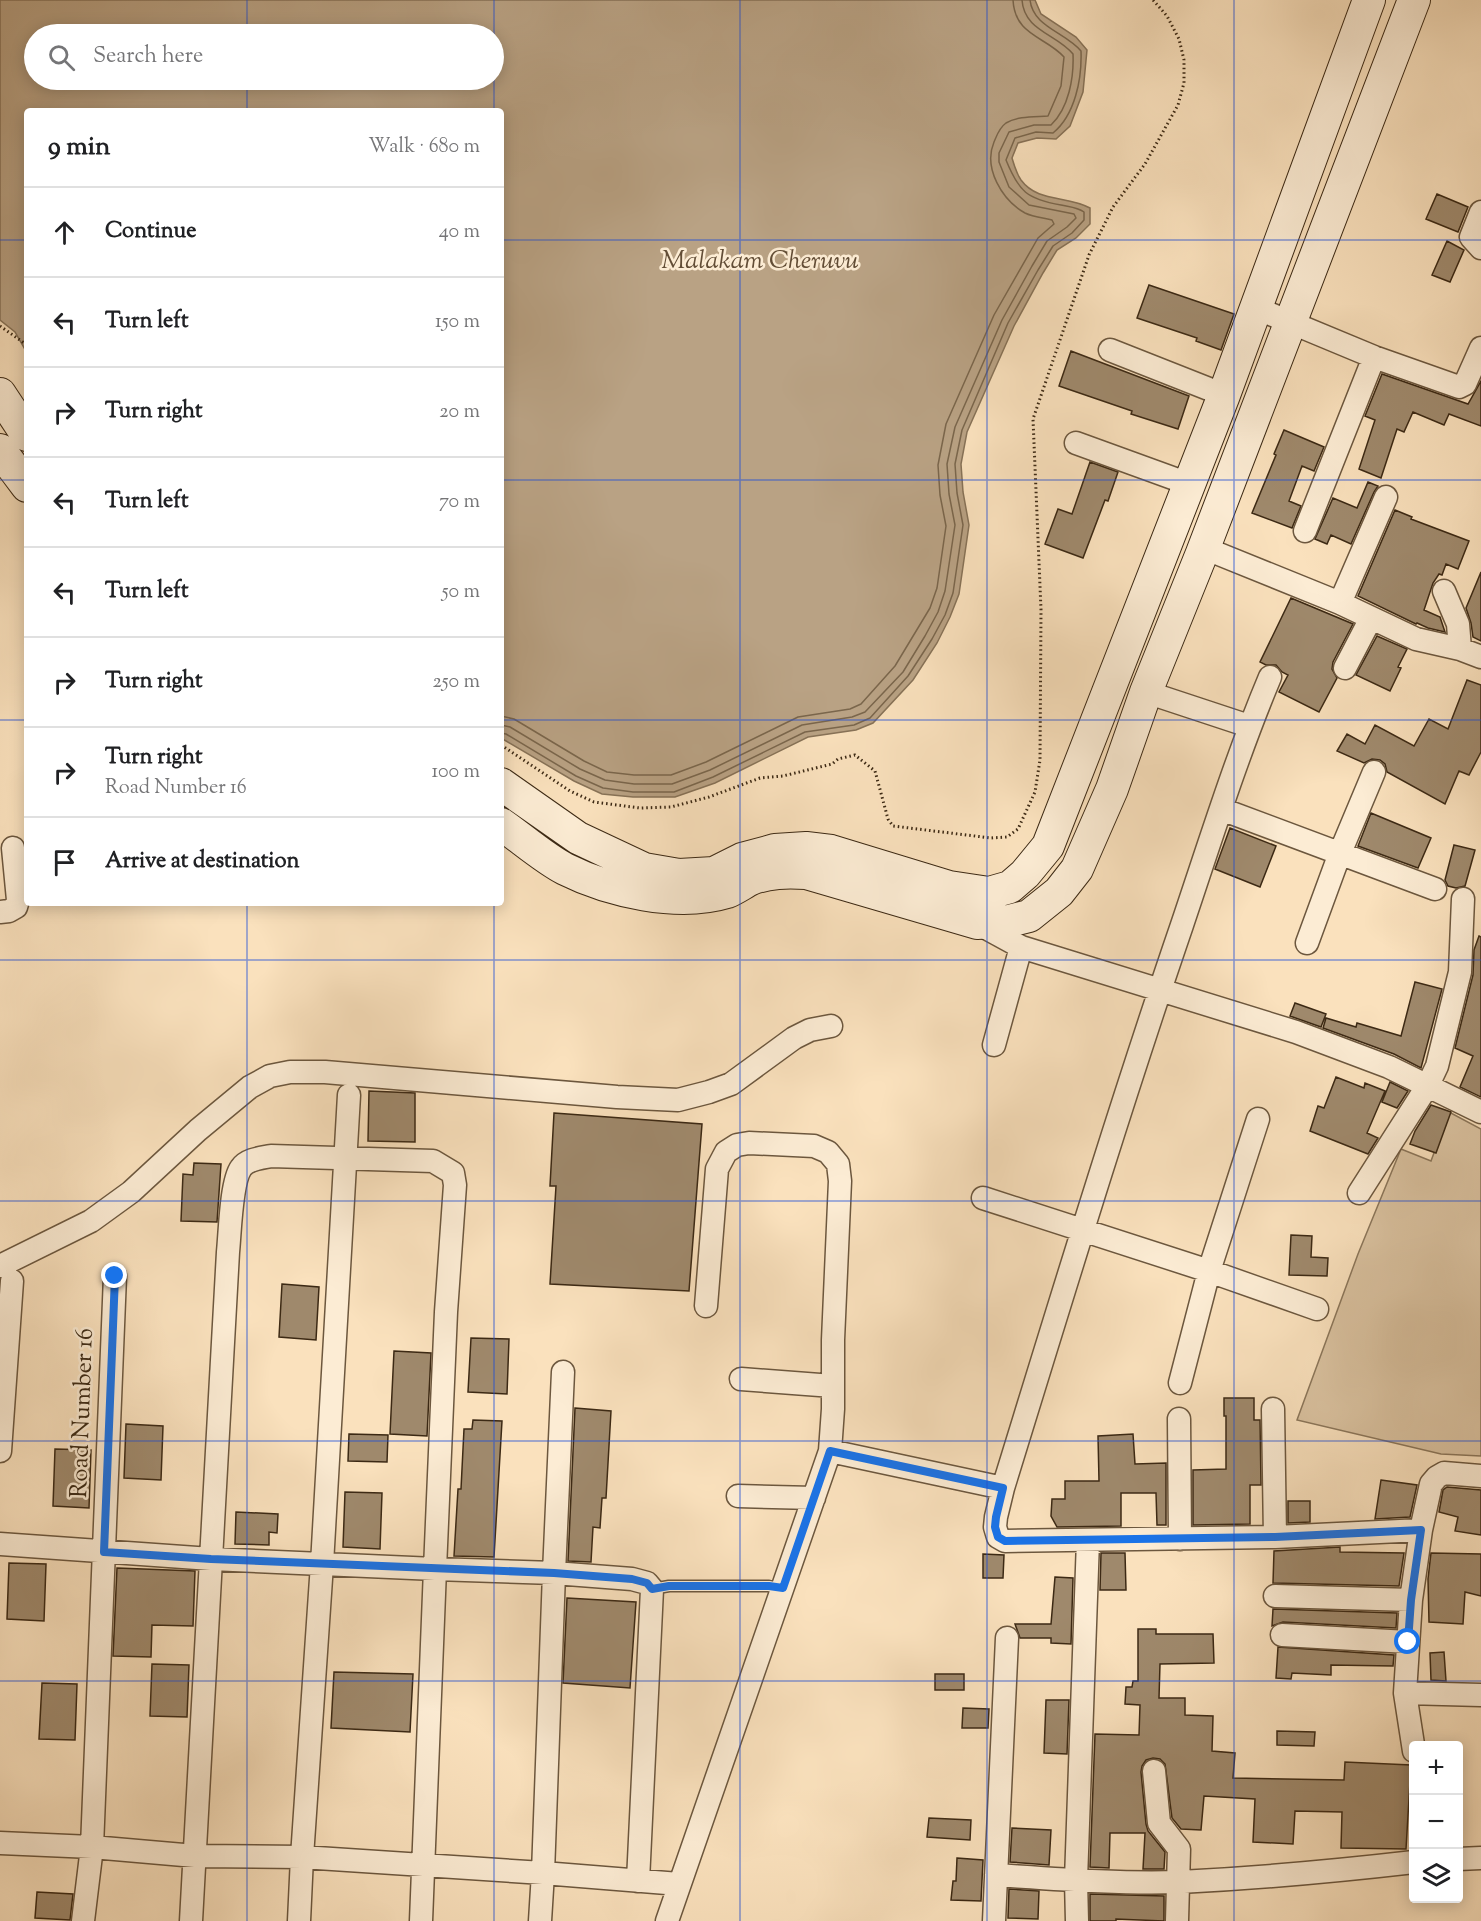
<!DOCTYPE html>
<meta charset="utf-8">
<style>
:root{--surface:#fff;--page:#f2f2f2;--text:#202124;--muted:#757577;--line:#e0e0e0}
body{margin:0;font-family:"Sorts Mill Goudy",serif;background:var(--page);color:var(--text)}
.controls{position:absolute;right:18px;bottom:18px;display:grid;overflow:hidden;border-radius:6px;box-shadow:0 3px 15px #0003}
.controls button{width:54px;height:54px;display:grid;place-items:center;padding:0;border:0;border-bottom:2px solid var(--line);background:var(--surface);color:var(--text);font:30px sans-serif}
.stop{position:absolute;width:18px;height:18px;margin:-14px;border:4px solid #1a73e8;border-radius:50%;background:#fff}
.stop.end{background:#1a73e8;border-color:#fff;box-shadow:0 2px 6px #0008}
.list{margin:0;padding:0;list-style:none}
h2{display:flex;justify-content:space-between;align-items:center;height:78px;margin:0;padding:0 24px;font-size:26px}
h2 small{font-size:20px;font-weight:400;color:var(--muted)}
.list li{display:grid;grid-template-columns:39px 1fr auto;gap:18px;align-items:center;box-sizing:border-box;height:90px;padding:0 24px;border-top:2px solid var(--line)}
.list b{display:block;font-size:22px;white-space:nowrap}
.list p{margin:0;font-size:20px;white-space:nowrap;color:var(--muted)}
.list em{font-size:20px;font-style:normal;color:var(--muted)}
.icon{flex:none;width:33px;height:33px;fill:none;stroke:currentColor;stroke-width:2;stroke-linecap:round;stroke-linejoin:round}
.map{position:relative;flex:none;width:1481px;height:1921px;overflow:hidden}
.search{position:absolute;background:var(--surface);box-shadow:0 3px 15px #0003;left:24px;top:24px;width:480px;height:66px;display:flex;align-items:center;gap:15px;box-sizing:border-box;padding:0 21px;border-radius:33px;color:var(--muted);font-size:22px}
.panel{position:absolute;background:var(--surface);box-shadow:0 3px 15px #0003;left:24px;top:108px;width:480px;height:798px;border-radius:6px}
.map>svg:first-child{display:block}
</style>
<div class="map">
<svg width="1481" height="1921" viewBox="0 0 1481 1921">
<rect width="100%" height="100%" fill="#fae1bd"/>
<filter id="stains"><feTurbulence type="fractalNoise" baseFrequency=".00333" numOctaves="4"/><feColorMatrix values="0 0 0 0 .2 0 0 0 0 .09 0 0 0 0 .02 0 0 0 .5 -.17"/></filter>
<radialGradient id="worn" r=".72"><stop offset=".6" stop-color="#630" stop-opacity="0"/><stop offset="1" stop-color="#630" stop-opacity=".3"/></radialGradient>
<path fill="#dac2a0" stroke="#8b765a" stroke-width="1.5" d="M 1449,1112 L 1481,1129 L 1481,1456 L 1441,1454 L 1297,1420 L 1358,1254 L 1401,1149 L 1431,1161 Z"/>
<path fill="#b9a284" stroke="#877257" stroke-width="1.5" fill-rule="evenodd" d="M 0,0 L 1035,0 L 1041,14 L 1076,37 L 1087,50 L 1083,92 L 1070,126 L 1056,139 L 1037,138 L 1018,143 L 1012,158 C 1014,165 1017,174 1021,180 C 1038,203 1067,195 1090,208 L 1090,224 L 1076,238 L 1057,250 L 1043,273 L 1014,326 L 967,432 L 961,464 L 963,492 L 969,525 L 959,594 L 950,617 L 937,643 L 913,680 L 873,723 L 856,730 L 808,737 L 715,783 L 675,797 L 633,797 L 602,794 L 574,781 L 501,738 L 501,111 L 27,111 L 27,353 L 15,332 L 0,320 ZM 34,34 L 494,34 L 494,80 L 34,80 Z"/>
<g fill="none" stroke-linecap="round" stroke-linejoin="round">
<path stroke="#7a664c" stroke-width="1.5" d="M 501,716 L 514,719 L 584,761 L 607,772 L 634,775 L 671,775 L 706,762 L 798,717 L 850,709 L 861,704 L 895,666 L 930,608 L 937,588 L 946,526 L 940,495 L 938,465 L 946,424 L 994,315 L 1038,238 L 1054,224 L 1052,220 C 1044,218 1033,217 1025,213 C 1002,200 983,168 994,142 C 997,135 999,128 1006,123 C 1018,116 1034,117 1048,116 L 1061,86 L 1064,57 C 1045,36 1015,36 1013,0
M 501,725 L 510,727 L 580,769 L 605,780 L 634,784 L 672,784 L 710,770 L 802,725 L 852,717 L 865,712 L 903,672 L 925,636 L 938,612 L 945,591 L 955,525 L 949,494 L 947,464 L 955,427 L 1002,320 L 1032,266 L 1047,241 L 1067,227 L 1076,218 L 1074,214 L 1029,205 L 1009,187 L 999,162 L 999,153 L 1009,132 L 1034,125 L 1051,125 C 1069,108 1074,77 1073,54 C 1057,34 1024,31 1022,0
M 501,733 L 506,734 L 576,776 L 603,788 L 633,792 L 674,792 L 713,777 L 805,732 L 854,725 L 870,718 L 908,676 L 932,639 L 945,615 L 953,593 L 963,525 L 957,493 L 955,464 L 962,430 L 1008,323 L 1038,270 L 1053,246 L 1072,233 L 1084,220 L 1084,212 C 1077,207 1070,207 1061,205 C 1027,199 1019,192 1006,160 L 1015,138 L 1036,132 L 1053,133 C 1075,115 1082,79 1081,51 C 1065,32 1033,27 1030,0"/>
</g>
<path fill="#9f896c" stroke="#3c2914" stroke-width="1.5" d="M 1437,194 L 1468,207 L 1458,232 L 1426,219 Z
M 1447,241 L 1464,250 L 1450,282 L 1432,275 Z
M 1149,285 L 1234,314 L 1221,350 L 1196,341 L 1197,338 L 1137,318 Z
M 1071,351 L 1189,396 L 1178,429 L 1131,414 L 1132,411 L 1059,386 Z
M 1382,374 L 1468,404 L 1481,381 L 1481,426 L 1449,414 L 1444,425 L 1413,412 L 1404,432 L 1397,429 L 1381,478 L 1359,469 L 1375,420 L 1365,416 Z
M 1284,430 L 1324,447 L 1314,471 L 1302,466 L 1289,501 L 1301,506 L 1292,528 L 1252,513 L 1276,455 L 1274,454 Z
M 1090,462 L 1118,472 L 1108,501 L 1105,500 L 1083,558 L 1045,544 L 1058,509 L 1072,514 Z
M 1368,482 L 1378,486 L 1374,492 L 1351,544 L 1331,535 L 1327,544 L 1315,539 L 1333,498 L 1357,508 Z
M 1395,510 L 1412,517 L 1411,519 L 1469,541 L 1458,569 L 1446,564 L 1442,575 L 1439,574 L 1433,583 L 1424,610 L 1440,617 L 1445,632 L 1428,628 L 1417,623 L 1416,624 L 1358,596 Z
M 1481,572 L 1481,641 L 1473,637 L 1471,623 L 1466,608 Z
M 1291,598 L 1353,624 L 1333,662 L 1332,669 L 1337,678 L 1319,712 L 1279,692 L 1288,675 L 1282,672 L 1276,665 L 1266,665 L 1260,662 Z
M 1377,636 L 1407,649 L 1398,667 L 1401,668 L 1390,691 L 1356,675 Z
M 1467,680 L 1481,685 L 1481,752 L 1469,775 L 1459,771 L 1445,804 L 1387,772 L 1385,764 L 1380,760 L 1372,759 L 1364,763 L 1337,751 L 1347,734 L 1365,744 L 1375,725 L 1414,746 L 1429,719 L 1448,729 Z
M 1371,813 L 1431,838 L 1418,868 L 1358,846 Z
M 1230,828 L 1276,846 L 1260,887 L 1215,869 Z
M 1454,845 L 1475,850 L 1465,886 L 1456,888 L 1448,886 L 1445,880 Z
M 1479,936 L 1481,937 L 1481,1097 L 1460,1087 L 1473,1056 L 1455,1048 L 1473,975 L 1474,950 Z
M 1415,982 L 1442,989 L 1421,1068 L 1394,1054 L 1323,1028 L 1326,1018 L 1356,1027 L 1357,1023 L 1401,1036 Z
M 1295,1003 L 1326,1014 L 1321,1027 L 1290,1016 Z
M 1336,1077 L 1364,1088 L 1365,1083 L 1385,1091 L 1367,1133 L 1378,1138 L 1368,1154 L 1310,1131 L 1318,1106 L 1324,1108 Z
M 1390,1082 L 1408,1091 L 1397,1108 L 1382,1102 Z
M 369,1091 L 415,1093 L 415,1142 L 368,1141 Z
M 1431,1105 L 1451,1112 L 1436,1153 L 1410,1144 L 1415,1131 Z
M 554,1113 L 702,1124 L 689,1291 L 550,1284 L 556,1186 L 550,1186 Z
M 194,1163 L 221,1164 L 217,1222 L 181,1221 L 183,1174 L 193,1175 Z
M 1291,1235 L 1312,1236 L 1311,1257 L 1328,1258 L 1327,1276 L 1289,1275 Z
M 282,1284 L 319,1287 L 316,1340 L 279,1337 Z
M 471,1338 L 509,1339 L 507,1394 L 468,1392 Z
M 394,1351 L 431,1353 L 427,1436 L 390,1434 Z
M 1224,1398 L 1254,1398 L 1254,1420 L 1260,1420 L 1261,1485 L 1250,1485 L 1250,1524 L 1193,1525 L 1193,1470 L 1226,1469 L 1226,1416 L 1224,1416 Z
M 575,1408 L 611,1411 L 606,1498 L 602,1498 L 600,1528 L 593,1527 L 591,1562 L 568,1561 Z
M 473,1420 L 502,1421 L 494,1557 L 454,1556 L 458,1489 L 461,1489 L 464,1429 L 472,1429 Z
M 126,1424 L 163,1426 L 161,1480 L 124,1478 Z
M 349,1434 L 388,1435 L 387,1462 L 348,1461 Z
M 1133,1434 L 1135,1464 L 1166,1463 L 1166,1525 L 1157,1525 L 1156,1493 L 1121,1493 L 1121,1526 L 1057,1527 L 1051,1516 L 1052,1499 L 1065,1499 L 1065,1481 L 1099,1481 L 1098,1436 Z
M 55,1449 L 91,1450 L 89,1508 L 53,1506 Z
M 1381,1480 L 1417,1485 L 1410,1517 L 1375,1519 Z
M 1447,1487 L 1481,1490 L 1481,1535 L 1455,1531 L 1458,1517 L 1439,1512 L 1443,1490 Z
M 345,1492 L 382,1493 L 380,1549 L 343,1547 Z
M 1288,1501 L 1310,1501 L 1310,1522 L 1288,1523 Z
M 236,1512 L 278,1514 L 277,1533 L 269,1532 L 269,1545 L 235,1544 Z
M 1340,1547 L 1340,1552 L 1404,1553 L 1399,1586 L 1273,1583 L 1274,1551 Z
M 1101,1553 L 1125,1553 L 1126,1590 L 1100,1590 Z
M 1431,1553 L 1481,1554 L 1481,1596 L 1465,1592 L 1463,1624 L 1429,1622 L 1428,1579 Z
M 983,1554 L 1004,1555 L 1003,1578 L 983,1578 Z
M 9,1563 L 46,1564 L 44,1621 L 7,1619 Z
M 117,1568 L 195,1571 L 193,1626 L 152,1625 L 151,1657 L 113,1656 Z
M 1055,1577 L 1073,1578 L 1071,1644 L 1051,1643 L 1051,1638 L 1020,1638 L 1015,1624 L 1051,1624 Z
M 567,1598 L 636,1602 L 630,1688 L 563,1683 Z
M 1273,1609 L 1397,1613 L 1396,1628 L 1283,1622 L 1272,1626 Z
M 1138,1629 L 1156,1629 L 1156,1634 L 1213,1634 L 1214,1663 L 1160,1664 L 1159,1698 L 1185,1698 L 1185,1715 L 1213,1716 L 1212,1751 L 1235,1753 L 1233,1778 L 1344,1780 L 1345,1762 L 1411,1765 L 1406,1849 L 1341,1848 L 1342,1812 L 1295,1811 L 1293,1844 L 1253,1842 L 1255,1799 L 1204,1796 L 1201,1830 L 1181,1829 L 1172,1818 L 1165,1764 L 1160,1759 L 1153,1758 L 1146,1760 L 1142,1766 L 1141,1772 L 1146,1824 L 1148,1831 L 1165,1852 L 1164,1869 L 1143,1869 L 1145,1833 L 1110,1833 L 1109,1868 L 1090,1867 L 1095,1734 L 1139,1735 L 1140,1705 L 1125,1704 L 1126,1687 L 1132,1687 L 1133,1681 L 1138,1681 Z
M 1278,1647 L 1394,1655 L 1393,1666 L 1331,1665 L 1331,1675 L 1292,1673 L 1291,1679 L 1276,1678 Z
M 1444,1652 L 1446,1681 L 1431,1680 L 1430,1653 Z
M 152,1664 L 189,1665 L 187,1717 L 150,1716 Z
M 334,1672 L 413,1674 L 410,1732 L 331,1728 Z
M 935,1674 L 964,1674 L 964,1690 L 935,1690 Z
M 42,1683 L 77,1684 L 75,1740 L 39,1739 Z
M 1046,1700 L 1069,1700 L 1067,1754 L 1044,1753 Z
M 963,1708 L 989,1709 L 988,1728 L 962,1728 Z
M 1277,1731 L 1315,1732 L 1314,1746 L 1277,1745 Z
M 929,1818 L 971,1820 L 970,1840 L 927,1837 Z
M 1012,1828 L 1051,1830 L 1049,1865 L 1010,1862 Z
M 957,1858 L 983,1860 L 981,1901 L 951,1900 L 953,1881 L 956,1881 Z
M 1009,1889 L 1039,1891 L 1038,1919 L 1008,1918 Z
M 37,1892 L 73,1894 L 70,1920 L 35,1918 Z
M 1090,1894 L 1164,1896 L 1164,1921 L 1116,1919 L 1116,1921 L 1090,1921 Z"/>
<g fill="none" stroke-linecap="round" stroke-linejoin="round">
<g stroke="#6c573e" stroke-width="13">
<path id="lane" d="M 652,1589 L 669,1586 L 769,1586 L 783,1589"/>
</g>
<g stroke="#6c573e" stroke-width="25">
<path id="street" d="M 1481,212 L 1471,237 L 1481,248
M 1256,308 L 1374,357 L 1459,387 L 1465,384 L 1481,348
M 1110,350 L 1224,395
M 1076,443 L 1189,484
M 1305,531 L 1374,357
M 1204,548 L 1340,603 L 1416,639 L 1460,649 L 1481,657
M 1444,591 L 1458,624 L 1460,649
M 1340,603 L 1386,497
M 1345,668 L 1371,618
M 1270,677 C 1236,758 1210,842 1182,925 C 1118,1112 1061,1300 1003,1488 L 996,1517 L 995,1527 L 998,1537 L 1005,1541 L 1275,1537 L 1421,1530
M 1146,692 L 1249,726
M 1221,809 L 1435,889
M 0,912 L 9,911 L 16,907 L 18,900 L 13,848
M 977,923 L 1021,947 L 994,1045
M 1307,943 L 1340,853 L 1374,772
M 1021,947 L 1296,1032 L 1389,1067 L 1481,1112
M 1359,1193 L 1428,1085 L 1437,1066 L 1460,972 L 1463,899
M 983,1198 L 1209,1271 L 1317,1309
M 0,1266 L 91,1221 L 131,1192 L 198,1130 L 250,1087 L 270,1076 L 290,1072 L 325,1072 L 617,1097 L 678,1100 L 709,1092 L 731,1084 L 794,1038 L 810,1030 L 831,1026
M 563,1372 L 554,1573 L 632,1579 L 647,1583 L 652,1589 L 638,1881
M 741,1379 L 833,1386
M 1180,1383 L 1209,1271 L 1258,1119
M 1273,1409 L 1275,1537
M 1179,1419 L 1180,1539
M 0,1451 L 12,1281
M 830,1451 L 1003,1488
M 738,1496 L 814,1498
M 0,1544 L 211,1559 L 322,1564 L 349,1095
M 1275,1596 L 1411,1600 L 1421,1530 L 1431,1484 L 1437,1477 L 1444,1473 L 1481,1476
M 1411,1600 L 1405,1693 L 1414,1751
M 1282,1635 L 1408,1642
M 1405,1693 L 1481,1695
M 1154,1771 L 1159,1823 L 1179,1849 L 1177,1921
M 0,1843 L 92,1847 L 195,1856 L 302,1857 L 543,1873 L 554,1573 L 435,1569 L 421,1921
M 1458,1859 L 1481,1858
M 996,1875 C 1057,1879 1119,1884 1180,1882 C 1258,1878 1336,1871 1414,1862
M 83,1921 L 92,1847 L 115,1276
M 191,1921 L 228,1252 C 230,1233 231,1182 241,1168 C 247,1159 261,1158 271,1156 L 433,1161 L 453,1173 L 455,1185 L 446,1312 L 435,1569 L 322,1564 L 302,1857 L 299,1921
M 540,1921 L 543,1873 L 679,1884
M 667,1921 L 830,1451 L 833,1409 L 833,1340 L 840,1181 L 838,1164 L 828,1152 L 814,1146 L 749,1143 L 737,1145 L 726,1152 L 717,1169 L 706,1306
M 994,1921 L 1007,1638
M 1077,1921 L 1076,1880 L 1088,1540"/>
</g>
<g stroke="#3c2914" stroke-width="34">
<path id="secondary" d="M 0,394 L 27,435
M 0,450 L 27,486
M 501,784 L 578,838 L 644,869 L 679,875 L 714,873 L 742,859 L 775,850 L 806,848 L 831,851 L 949,887 L 989,893 L 1010,887 L 1025,874 L 1048,846 L 1224,395 L 1369,0
M 501,824 C 520,837 545,859 565,869 C 609,891 678,907 727,892 C 735,889 743,883 751,879 C 769,872 787,872 806,873 L 977,923 L 1009,921 L 1029,916 L 1059,892 L 1077,869 L 1112,789 L 1146,692 L 1202,553 L 1414,0"/>
</g>
<path stroke="#3c2914" stroke-width="3" stroke-dasharray="1.5 3" stroke-linecap="butt" d="M 0,326 L 27,345
M 501,745 L 570,791 L 594,802 L 640,808 L 671,807 L 709,797 L 760,778 L 783,776 L 832,764 L 838,759 L 855,755 L 875,771 L 888,819 L 893,826 L 991,838 L 1007,837 L 1018,829 L 1035,792 L 1040,760 L 1041,610 L 1033,419 L 1089,255 L 1113,207 L 1145,164 L 1178,105 L 1184,83 L 1184,60 L 1179,39 L 1167,16 L 1153,0"/>
<use href="#lane" stroke="#fcecd4" stroke-width="10"/>
<use href="#street" stroke="#fcecd4" stroke-width="22"/>
<use href="#secondary" stroke="#fcecd4" stroke-width="32"/>
</g>
<g fill="none" stroke-linecap="round" stroke-linejoin="round">
<path stroke="#1a73e8" stroke-width="8" d="M 115,1276 L 104,1552 L 211,1559 L 554,1573 L 632,1579 L 647,1583 L 652,1589 L 669,1586 L 769,1586 L 783,1588 L 830,1451 L 1003,1488 L 996,1517 L 995,1527 L 998,1537 L 1005,1541 L 1275,1537 L 1421,1530 L 1411,1600 L 1408,1642"/>
</g>
<path fill="none" stroke="#1d4ed8" stroke-width="1.5" stroke-opacity="0.55" d="M 247,0 L 247,34M 494,0 L 494,111M 740,0 L 740,1921M 987,0 L 987,1921M 1234,0 L 1234,1921M 247,80 L 247,111M 0,240 L 27,240M 501,240 L 1481,240M 0,480 L 27,480M 501,480 L 1481,480M 0,720 L 27,720M 501,720 L 1481,720M 247,903 L 247,1921M 494,903 L 494,1921M 0,960 L 1481,960M 0,1201 L 1481,1201M 0,1441 L 1481,1441M 0,1681 L 1481,1681"/>
<g text-anchor="middle" dominant-baseline="central" stroke-width="5" stroke-linejoin="round" paint-order="stroke">
<g font-size="24" fill="#3c2914" stroke="#fcecd4">
<text transform="translate(83 1413) rotate(-88)">Road Number 16</text>
</g>
<g font-size="26" font-style="italic" fill="#624d36" stroke="#fcecd4">
<text x="760" y="261">Malakam Cheruvu</text>
</g>
</g>
<rect width="100%" height="100%" filter="url(#stains)"/>
<rect width="100%" height="100%" fill="url(#worn)"/>
</svg>
<div class="controls">
<button>+</button>
<button>−</button>
<button><svg class="icon" aria-label="layers" viewBox="0 0 24 24"><path d="M12 4l9 5-9 5-9-5zM3 14l9 5 9-5"/></svg></button>
</div>
<div class="stop" style="left:1408px;top:1642px"></div>
<div class="stop end" style="left:115px;top:1276px"></div>
<div class="search"><svg class="icon" aria-label="search" viewBox="0 0 24 24"><circle cx="10" cy="10" r="6"/><path d="M15 15l6 6"/></svg>Search here</div>
<section class="panel">
<h2>9 min<small>Walk · 680 m</small></h2>
<ul class="list">
<li><svg class="icon" aria-label="ahead" viewBox="0 0 24 24"><path d="M12 20V5M6 11l6-6 6 6"/></svg><div><b>Continue</b></div><em>40 m</em></li>
<li><svg class="icon" aria-label="left" viewBox="0 0 24 24"><path d="M17 20v-9H6M10 6l-5 5 5 5"/></svg><div><b>Turn left</b></div><em>150 m</em></li>
<li><svg class="icon" aria-label="right" viewBox="0 0 24 24"><path d="M7 20v-9h11M14 6l5 5-5 5"/></svg><div><b>Turn right</b></div><em>20 m</em></li>
<li><svg class="icon" aria-label="left" viewBox="0 0 24 24"><path d="M17 20v-9H6M10 6l-5 5 5 5"/></svg><div><b>Turn left</b></div><em>70 m</em></li>
<li><svg class="icon" aria-label="left" viewBox="0 0 24 24"><path d="M17 20v-9H6M10 6l-5 5 5 5"/></svg><div><b>Turn left</b></div><em>50 m</em></li>
<li><svg class="icon" aria-label="right" viewBox="0 0 24 24"><path d="M7 20v-9h11M14 6l5 5-5 5"/></svg><div><b>Turn right</b></div><em>250 m</em></li>
<li><svg class="icon" aria-label="right" viewBox="0 0 24 24"><path d="M7 20v-9h11M14 6l5 5-5 5"/></svg><div><b>Turn right</b><p>Road Number 16</p></div><em>100 m</em></li>
<li><svg class="icon" aria-label="arrive" viewBox="0 0 24 24"><path d="M6 21V4h12l-3 4 3 4H6"/></svg><div><b>Arrive at destination</b></div></li>
</ul>
</section>
</div>
